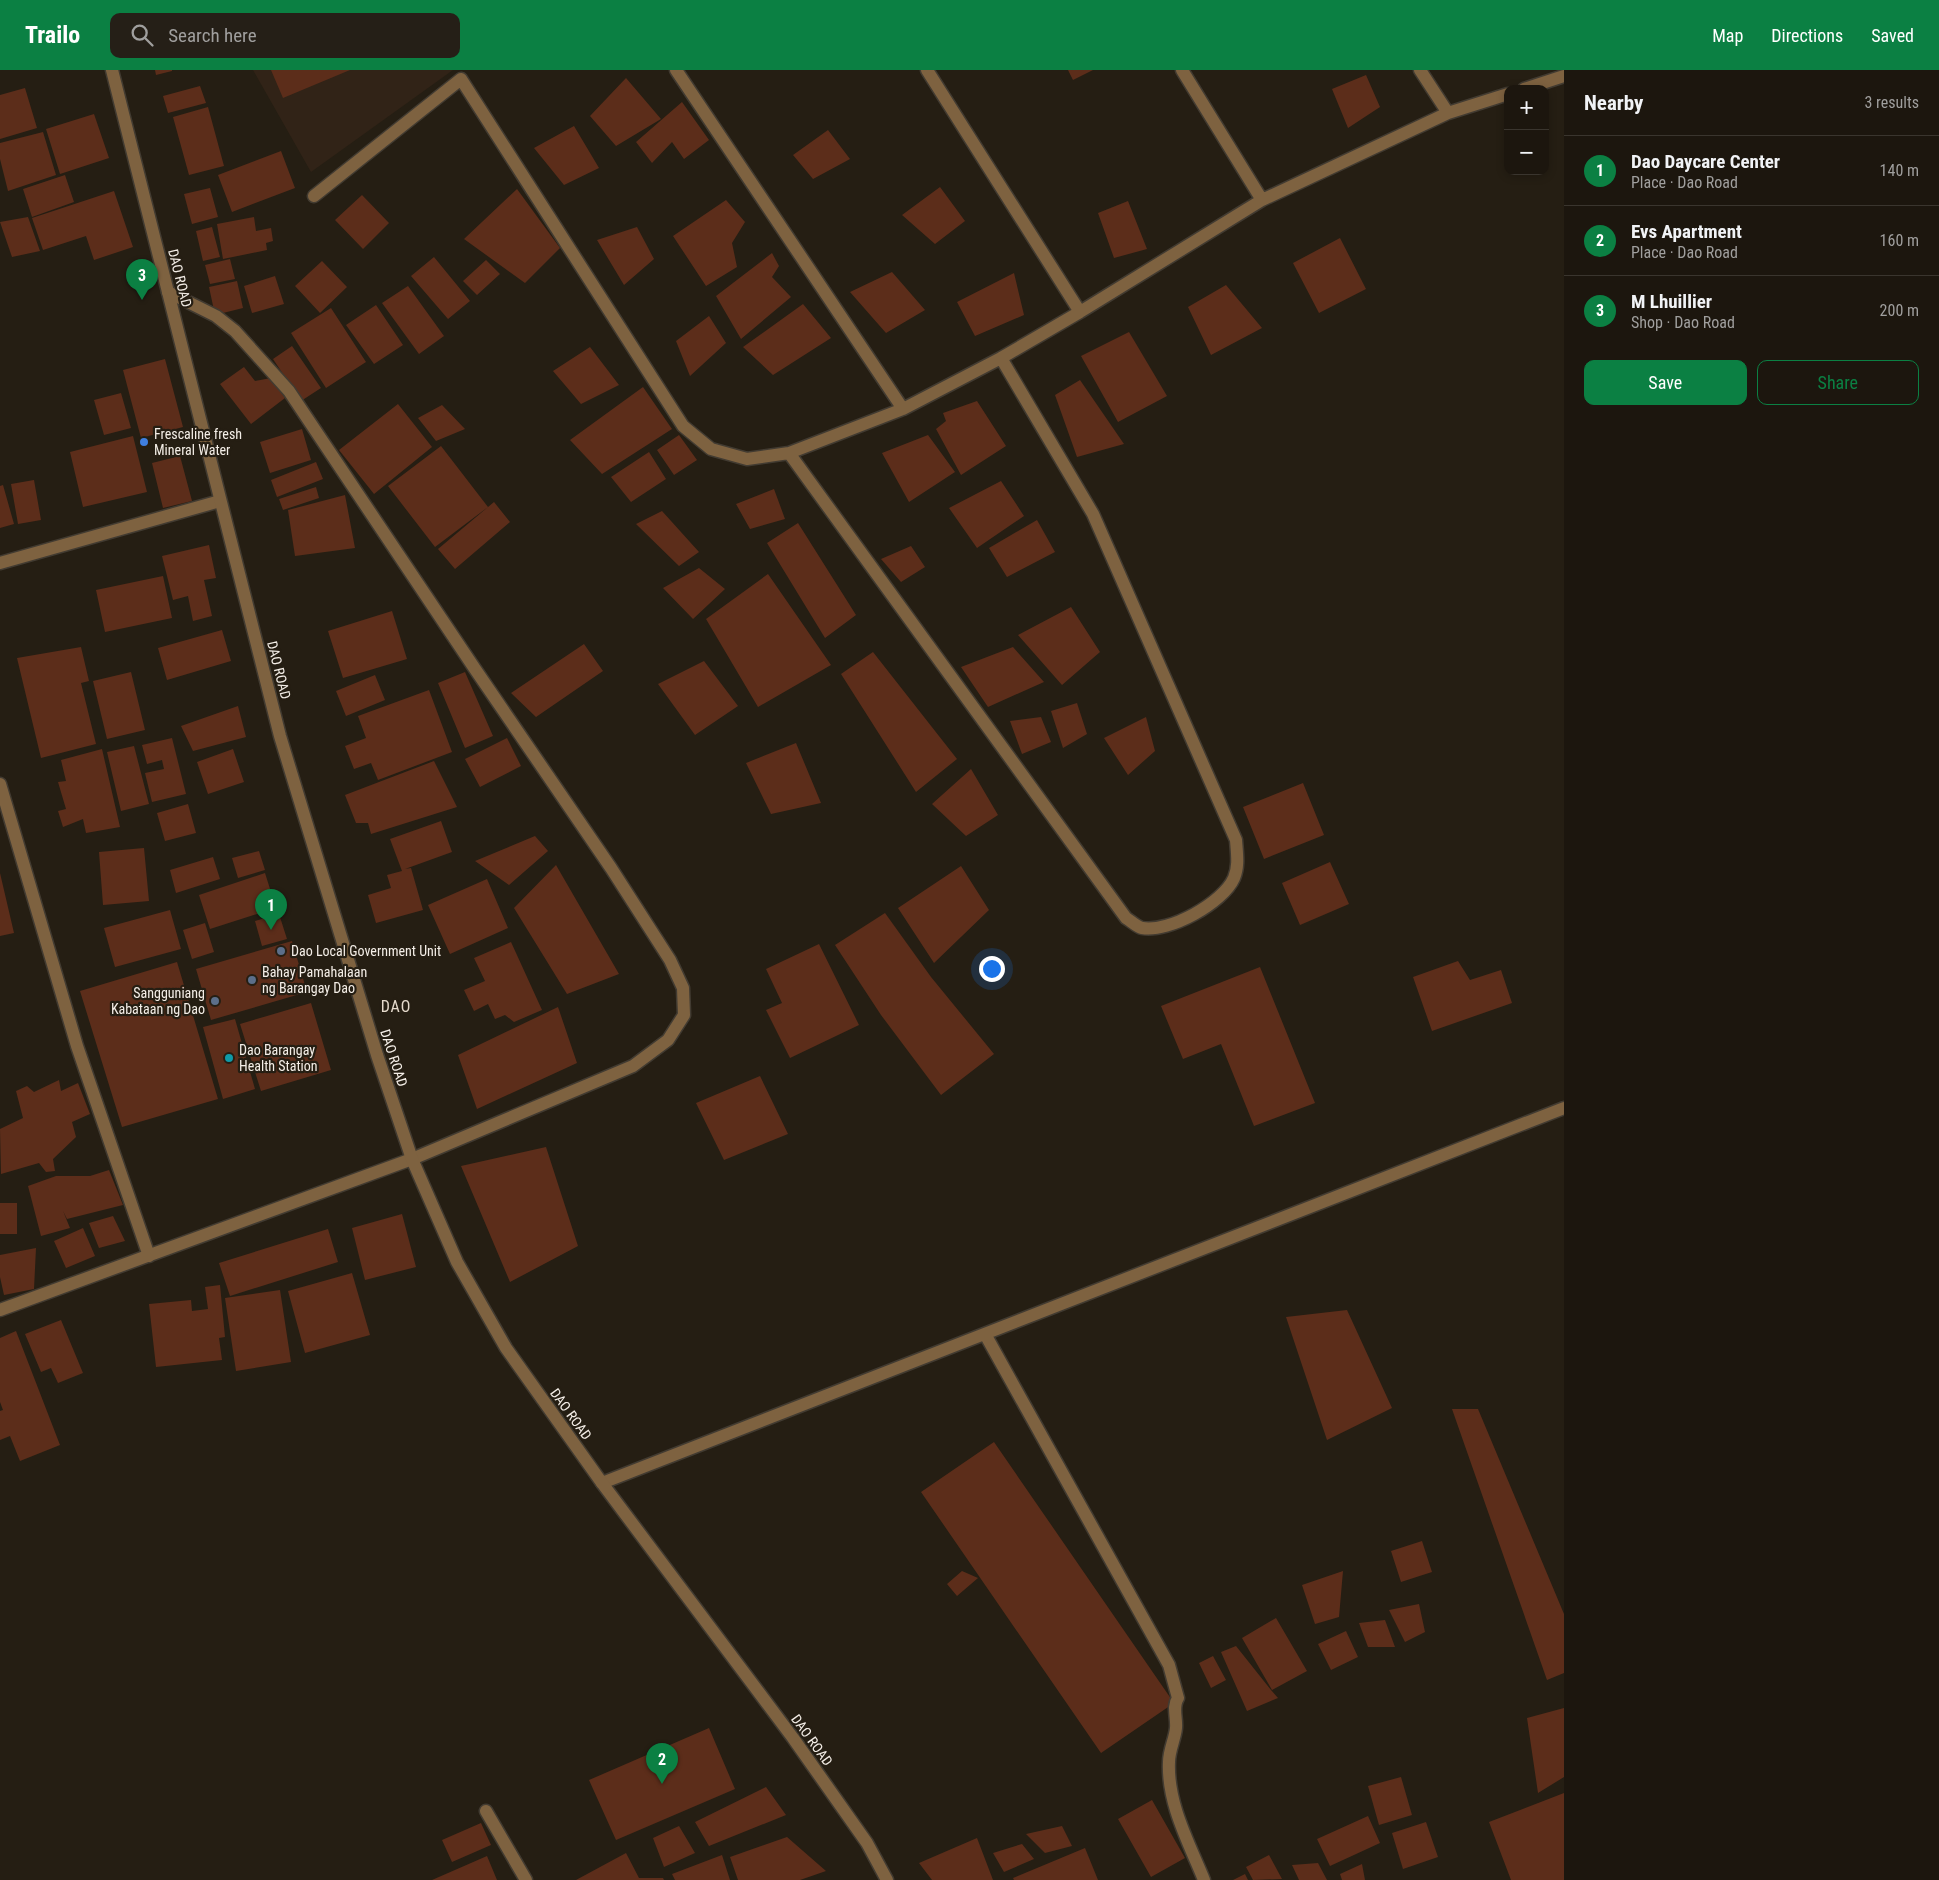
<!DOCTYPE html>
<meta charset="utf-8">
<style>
:root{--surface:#1c160e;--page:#251f17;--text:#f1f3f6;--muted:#a09f9e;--line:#3a352e;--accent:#0b8043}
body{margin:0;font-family:"Roboto Condensed",sans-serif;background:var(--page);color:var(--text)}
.controls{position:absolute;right:15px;top:15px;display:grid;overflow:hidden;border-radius:10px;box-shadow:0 2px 8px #0003}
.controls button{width:45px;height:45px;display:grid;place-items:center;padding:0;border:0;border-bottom:1px solid var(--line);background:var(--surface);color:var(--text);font:25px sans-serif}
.you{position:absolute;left:991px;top:898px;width:18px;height:18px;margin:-12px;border:4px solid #fff;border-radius:50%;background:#1a73e8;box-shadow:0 0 0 8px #1a73e833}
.badge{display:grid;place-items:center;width:32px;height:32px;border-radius:50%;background:var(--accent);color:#fff;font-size:16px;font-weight:700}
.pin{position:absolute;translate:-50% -41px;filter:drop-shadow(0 1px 2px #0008)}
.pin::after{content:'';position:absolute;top:26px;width:18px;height:15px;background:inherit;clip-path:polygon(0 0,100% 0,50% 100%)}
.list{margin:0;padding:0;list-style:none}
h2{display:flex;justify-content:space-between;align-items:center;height:65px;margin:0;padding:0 20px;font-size:21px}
h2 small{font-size:16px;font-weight:400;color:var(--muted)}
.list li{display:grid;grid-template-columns:32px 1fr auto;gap:15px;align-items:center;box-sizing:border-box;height:70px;padding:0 20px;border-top:1px solid var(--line)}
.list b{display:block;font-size:19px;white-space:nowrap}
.list p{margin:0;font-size:16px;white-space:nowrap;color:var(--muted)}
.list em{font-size:16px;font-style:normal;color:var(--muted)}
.actions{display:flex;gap:10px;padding:15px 20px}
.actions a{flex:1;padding:11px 0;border:1px solid var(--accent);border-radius:10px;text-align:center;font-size:18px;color:var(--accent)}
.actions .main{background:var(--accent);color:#fff}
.icon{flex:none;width:28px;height:28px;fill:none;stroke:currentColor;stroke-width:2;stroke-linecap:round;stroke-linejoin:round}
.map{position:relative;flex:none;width:1564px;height:1810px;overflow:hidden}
header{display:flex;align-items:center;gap:30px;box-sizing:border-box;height:70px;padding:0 25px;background:var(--accent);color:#fff}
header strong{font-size:24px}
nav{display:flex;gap:28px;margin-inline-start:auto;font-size:18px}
.search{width:350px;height:45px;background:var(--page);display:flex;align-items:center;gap:12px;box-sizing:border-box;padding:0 18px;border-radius:10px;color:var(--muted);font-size:19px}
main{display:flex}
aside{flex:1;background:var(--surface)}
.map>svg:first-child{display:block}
</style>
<header>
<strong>Trailo</strong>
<div class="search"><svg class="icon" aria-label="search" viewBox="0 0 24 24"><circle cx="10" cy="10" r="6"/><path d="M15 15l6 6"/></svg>Search here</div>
<nav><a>Map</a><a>Directions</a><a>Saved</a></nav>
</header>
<main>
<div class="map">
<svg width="1564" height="1810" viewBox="0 0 1564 1810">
<rect width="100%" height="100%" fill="#251e13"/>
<path fill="#312317" d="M 253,0 L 453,0 L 311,102 Z"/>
<path fill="#5c2d1a" d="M 155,0 L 172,0 L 172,1 L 156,5 Z
M 271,0 L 350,0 L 283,28 Z
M 1068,0 L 1093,0 L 1073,10 Z
M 1366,5 L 1380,37 L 1348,58 L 1332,19 Z
M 626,8 L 661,49 L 616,76 L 590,46 Z
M 200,16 L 206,33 L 168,43 L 163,26 Z
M 25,18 L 37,58 L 0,69 L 0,25 Z
M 682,32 L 709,70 L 684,89 L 672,72 L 652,93 L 636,72 Z
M 208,37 L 224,96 L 189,105 L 173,47 Z
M 94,44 L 109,88 L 60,104 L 46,59 Z
M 574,56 L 599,98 L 564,115 L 534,78 Z
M 828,60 L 850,89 L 813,109 L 793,85 Z
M 43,62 L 56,105 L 8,121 L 0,89 L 0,73 Z
M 281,81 L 295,118 L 232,142 L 218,105 Z
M 65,105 L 74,132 L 32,147 L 23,119 Z
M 940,117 L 965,151 L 935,174 L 902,145 Z
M 210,118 L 218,147 L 192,154 L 184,124 Z
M 517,119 L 560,178 L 525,213 L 464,169 Z
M 114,121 L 133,177 L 94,190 L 86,166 L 43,180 L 32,148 Z
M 362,125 L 389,153 L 363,179 L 335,150 Z
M 726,130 L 745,152 L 732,173 L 737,197 L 706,216 L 673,166 Z
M 1128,131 L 1147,179 L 1114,188 L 1098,143 Z
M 28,147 L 40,181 L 12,187 L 0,152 Z
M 254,147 L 256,161 L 271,158 L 273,171 L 266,173 L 267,180 L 223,189 L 217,154 Z
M 212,157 L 220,187 L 203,191 L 196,161 Z
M 637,157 L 654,189 L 624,215 L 597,170 Z
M 1340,168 L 1366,219 L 1319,243 L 1293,193 Z
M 772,183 L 779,196 L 772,207 L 791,227 L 741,269 L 716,226 Z
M 434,187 L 470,231 L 448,249 L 411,206 Z
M 230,189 L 235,209 L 210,214 L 205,195 Z
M 486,190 L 500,204 L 477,225 L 463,211 Z
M 322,191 L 347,217 L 320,243 L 295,216 Z
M 892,202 L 925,240 L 886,263 L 850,222 Z
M 1014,203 L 1024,245 L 975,266 L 957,232 Z
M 275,206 L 284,234 L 252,243 L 244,216 Z
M 237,211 L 243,238 L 215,245 L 209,217 Z
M 1226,215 L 1262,258 L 1211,285 L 1188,237 Z
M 408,216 L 444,266 L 419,284 L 382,233 Z
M 803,234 L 831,268 L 773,305 L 743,277 Z
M 376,235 L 403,275 L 374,294 L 346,255 Z
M 331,238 L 366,292 L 326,318 L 291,263 Z
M 709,246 L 726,273 L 690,306 L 676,271 Z
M 1129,262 L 1167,326 L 1118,352 L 1081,286 Z
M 292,276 L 321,318 L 301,331 L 273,289 Z
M 590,277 L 619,315 L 581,334 L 553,301 Z
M 165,289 L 183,357 L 141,368 L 123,300 Z
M 244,297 L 255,311 L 271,308 L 285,328 L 251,354 L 220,314 Z
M 1080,310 L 1124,374 L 1077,387 L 1055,325 Z
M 643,317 L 672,359 L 602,404 L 570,370 Z
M 121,323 L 131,358 L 104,365 L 94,330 Z
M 977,331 L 1006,376 L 961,405 L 936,359 L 946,351 L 943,343 Z
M 398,334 L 432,377 L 374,424 L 339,380 Z
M 442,335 L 465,359 L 436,371 L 418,348 Z
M 302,359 L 311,390 L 270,403 L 260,372 Z
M 679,365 L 697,390 L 674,405 L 657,380 Z
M 928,365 L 955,402 L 909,432 L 882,383 Z
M 133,366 L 147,422 L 83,437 L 70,382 Z
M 441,376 L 488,437 L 435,477 L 388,416 Z
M 649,382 L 666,409 L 631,432 L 611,407 Z
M 180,386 L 192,431 L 163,438 L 152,393 Z
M 316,392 L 323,409 L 277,427 L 271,410 Z
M 34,410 L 41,450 L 18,454 L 11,414 Z
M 1001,411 L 1024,446 L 977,478 L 949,438 Z
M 3,415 L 14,454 L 0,458 L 0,416 Z
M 316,417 L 319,428 L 283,440 L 279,429 Z
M 774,419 L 785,449 L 750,459 L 736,434 Z
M 345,425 L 355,478 L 295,486 L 288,440 Z
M 494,432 L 510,452 L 455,499 L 438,479 Z
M 662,441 L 699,482 L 679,496 L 636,454 Z
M 1037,450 L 1055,482 L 1007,507 L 989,478 Z
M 798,453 L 856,545 L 825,568 L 767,473 Z
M 209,475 L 216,508 L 204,510 L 212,546 L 193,551 L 188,526 L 173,530 L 162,486 Z
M 911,476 L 925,497 L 901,512 L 881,489 Z
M 699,498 L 725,519 L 693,549 L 663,518 Z
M 768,504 L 831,595 L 758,637 L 706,549 Z
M 163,506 L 172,548 L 105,562 L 96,520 Z
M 1071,537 L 1100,582 L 1062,615 L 1018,565 Z
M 392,541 L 407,589 L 343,608 L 328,561 Z
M 222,560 L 231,591 L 167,610 L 158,578 Z
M 584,574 L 603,601 L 536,647 L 511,623 Z
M 81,577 L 89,611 L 81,613 L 96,674 L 41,688 L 17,588 Z
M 1013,577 L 1044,612 L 988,637 L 961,597 Z
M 873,582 L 957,689 L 916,722 L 841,604 Z
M 704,591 L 738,636 L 695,665 L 658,614 Z
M 131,602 L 145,660 L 107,669 L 93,611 Z
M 465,602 L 493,666 L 465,678 L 438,613 Z
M 375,605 L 385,630 L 346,646 L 336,621 Z
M 429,620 L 452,682 L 378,710 L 371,693 L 354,699 L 345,676 L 366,668 L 358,646 Z
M 1077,633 L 1087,664 L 1063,678 L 1051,641 Z
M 238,636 L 246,667 L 193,681 L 181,656 Z
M 1041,647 L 1051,672 L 1022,684 L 1010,651 Z
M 1146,647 L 1155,681 L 1128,705 L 1104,668 Z
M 172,668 L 186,724 L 152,732 L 145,703 L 164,699 L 162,690 L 147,694 L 142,675 Z
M 507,668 L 521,696 L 480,717 L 465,689 Z
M 796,673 L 821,733 L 771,744 L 746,693 Z
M 134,676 L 149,734 L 121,741 L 107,682 Z
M 102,679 L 120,757 L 86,763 L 83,749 L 63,757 L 58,741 L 66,739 L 58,712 L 66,711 L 61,690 Z
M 233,679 L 244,712 L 208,724 L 197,692 Z
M 434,691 L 457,737 L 371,764 L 368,753 L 356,753 L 345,725 Z
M 971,699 L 998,745 L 966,766 L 932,734 Z
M 1303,713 L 1324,765 L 1264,789 L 1243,737 Z
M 188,734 L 196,763 L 165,771 L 157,743 Z
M 441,751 L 452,782 L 405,799 L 411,798 L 423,840 L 376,853 L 368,825 L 391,818 L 387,805 L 402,801 L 390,769 Z
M 535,766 L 548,781 L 509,815 L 475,791 Z
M 144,778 L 149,831 L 103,835 L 99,782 Z
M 259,781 L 265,800 L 238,808 L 232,788 Z
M 213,787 L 220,809 L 176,823 L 170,800 Z
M 1330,792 L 1349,834 L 1300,855 L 1282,813 Z
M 556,795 L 619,904 L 567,924 L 514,838 Z
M 961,796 L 989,840 L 934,893 L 898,838 Z
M 0,803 L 14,863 L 0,866 Z
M 265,803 L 276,838 L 210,859 L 199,825 Z
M 487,809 L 508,858 L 450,884 L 428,835 Z
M 170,840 L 181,879 L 115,897 L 104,858 Z
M 885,843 L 931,907 L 994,984 L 941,1025 L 881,945 L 835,875 Z
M 279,844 L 287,869 L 262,876 L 255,851 Z
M 205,853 L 214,882 L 192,889 L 183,860 Z
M 292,871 L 307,922 L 211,950 L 196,899 Z
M 511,872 L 542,940 L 514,952 L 505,945 L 495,949 L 488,934 L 474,941 L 464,920 L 485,911 L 474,888 Z
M 819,874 L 859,955 L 790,988 L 766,940 L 782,933 L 766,899 Z
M 1458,891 L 1470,910 L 1501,900 L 1512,933 L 1432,961 L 1413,907 Z
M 177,892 L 218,1029 L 122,1057 L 80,921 Z
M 1260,897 L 1315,1033 L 1254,1056 L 1221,974 L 1183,989 L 1161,936 Z
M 311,933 L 331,1000 L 261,1021 L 240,954 Z
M 558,937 L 577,993 L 477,1039 L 458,985 Z
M 235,949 L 255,1019 L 223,1029 L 203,957 Z
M 760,1006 L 788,1064 L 724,1090 L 696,1033 Z
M 59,1010 L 61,1021 L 78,1013 L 90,1044 L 72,1052 L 76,1067 L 53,1089 L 55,1101 L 46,1102 L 39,1093 L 1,1104 L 0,1059 L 23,1048 L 16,1021 L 27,1016 L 34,1022 Z
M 546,1077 L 578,1176 L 510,1212 L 461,1096 Z
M 109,1100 L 123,1135 L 67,1149 L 63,1141 L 70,1158 L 41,1166 L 28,1116 L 56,1106 L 90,1106 Z
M 0,1133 L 17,1133 L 17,1164 L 0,1164 Z
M 402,1144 L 416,1197 L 365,1210 L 352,1158 Z
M 113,1146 L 125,1171 L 99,1178 L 89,1153 Z
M 83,1158 L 95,1186 L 66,1198 L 54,1171 Z
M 328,1159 L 338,1192 L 230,1226 L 219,1193 Z
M 36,1178 L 34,1219 L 4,1225 L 0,1207 L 0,1185 Z
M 352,1203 L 370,1265 L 305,1283 L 288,1221 Z
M 220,1215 L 225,1267 L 219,1268 L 222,1290 L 156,1297 L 149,1234 L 191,1230 L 192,1241 L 208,1239 L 205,1217 Z
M 280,1220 L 291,1292 L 236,1301 L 225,1228 Z
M 1347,1240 L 1392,1338 L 1327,1370 L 1286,1247 Z
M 61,1250 L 83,1303 L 58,1313 L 51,1298 L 41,1302 L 25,1264 Z
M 16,1261 L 60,1375 L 20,1391 L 10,1366 L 0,1370 L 0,1341 L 3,1340 L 0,1332 L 0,1268 Z
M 1452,1339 L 1478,1339 L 1564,1544 L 1564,1603 L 1547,1610 Z
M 994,1372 L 1174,1633 L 1101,1683 L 921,1422 Z
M 1422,1471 L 1432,1502 L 1401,1512 L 1391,1481 Z
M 962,1501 L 978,1508 L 957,1526 L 947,1514 Z
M 1343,1501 L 1339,1547 L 1315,1554 L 1302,1515 Z
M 1419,1534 L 1425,1562 L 1405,1572 L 1389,1540 Z
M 1276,1548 L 1307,1601 L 1272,1620 L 1242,1568 Z
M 1385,1550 L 1395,1577 L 1368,1577 L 1359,1553 Z
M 1346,1561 L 1358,1587 L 1331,1600 L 1318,1574 Z
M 1236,1576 L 1271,1620 L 1278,1628 L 1247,1641 L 1221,1582 Z
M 1213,1586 L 1226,1610 L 1211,1618 L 1199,1593 Z
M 1564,1638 L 1564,1707 L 1538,1723 L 1527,1648 Z
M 709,1658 L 735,1719 L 616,1770 L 589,1710 Z
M 1401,1707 L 1412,1745 L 1379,1755 L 1368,1716 Z
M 766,1717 L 786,1745 L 709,1776 L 695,1752 Z
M 1564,1723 L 1564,1810 L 1511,1810 L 1489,1752 Z
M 1152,1730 L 1185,1788 L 1151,1807 L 1118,1749 Z
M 1368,1746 L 1380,1773 L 1330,1796 L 1317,1769 Z
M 1426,1752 L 1438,1787 L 1403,1799 L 1392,1763 Z
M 481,1753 L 491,1775 L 452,1792 L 442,1770 Z
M 679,1756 L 695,1783 L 664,1797 L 653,1768 Z
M 1062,1756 L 1072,1776 L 1045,1783 L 1026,1764 Z
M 787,1767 L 826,1801 L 800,1810 L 738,1810 L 730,1787 Z
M 977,1768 L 993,1810 L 932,1810 L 919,1793 Z
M 1022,1774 L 1034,1789 L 1004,1802 L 993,1783 Z
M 1085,1778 L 1098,1810 L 1014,1810 L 1013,1808 Z
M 626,1783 L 639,1808 L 663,1808 L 664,1810 L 576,1810 Z
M 722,1785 L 730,1810 L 675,1810 L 672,1804 Z
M 1269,1785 L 1282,1809 L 1253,1810 L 1246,1797 Z
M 487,1786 L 497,1810 L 432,1810 Z
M 1318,1793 L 1327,1810 L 1299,1810 L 1292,1795 Z
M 1362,1794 L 1365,1810 L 1342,1810 L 1340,1804 Z
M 1245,1804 L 1248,1810 L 1233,1810 Z"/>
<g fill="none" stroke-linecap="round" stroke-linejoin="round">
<g stroke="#423b31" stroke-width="15">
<path id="service" d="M 985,1264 L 1169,1595 L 1178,1628 C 1172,1637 1177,1647 1176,1658 C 1175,1669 1169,1680 1169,1692 C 1167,1733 1189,1773 1204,1810
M 602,1413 L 1564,1038"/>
</g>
<g stroke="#423b31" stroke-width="15">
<path id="minor" d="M 676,0 L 903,339
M 927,0 L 1080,242
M 1182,0 L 1262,130
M 1420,0 L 1448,43
M 1524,19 L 1564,6
M 314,126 L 461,9 L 683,356 L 711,379 L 747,389 L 789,383 L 903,339 L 1001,288 L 1080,242 L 1262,130 L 1448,43 L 1508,24
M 789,383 L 1126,848 C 1131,851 1137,857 1142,858 C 1169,863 1223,833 1234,808 C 1239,796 1237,784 1236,770 L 1093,444 L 1001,288
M 0,493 L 220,431
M 0,714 L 77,976 L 149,1186
M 0,1240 L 412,1089 L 633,996 L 668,970 L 684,945 L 683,918 L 670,890 L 611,798 L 475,599 L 289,321 L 235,261 L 216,246 L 168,222
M 486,1741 L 526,1810"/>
</g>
<g stroke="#423b31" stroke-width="15">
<path id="tertiary" d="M 112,0 L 280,666 L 377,985 L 412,1089 L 457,1192 L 506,1278 L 602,1413 L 793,1668 L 867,1773 L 887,1810"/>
</g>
<use href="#service" stroke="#7e6240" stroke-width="12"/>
<use href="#minor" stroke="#7e6240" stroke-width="12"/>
<use href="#tertiary" stroke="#7e6240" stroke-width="12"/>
</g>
<circle fill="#3f7fe0" stroke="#251e13" stroke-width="2" cx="144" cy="372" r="5"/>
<g fill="#5c6f8a" stroke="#251e13" stroke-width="2">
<circle cx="281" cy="881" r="5"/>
<circle cx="252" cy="910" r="5"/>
<circle cx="215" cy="931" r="5"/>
</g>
<circle fill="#0f9aa8" stroke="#251e13" stroke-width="2" cx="229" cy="988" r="5"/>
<g text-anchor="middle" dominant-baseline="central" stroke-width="4.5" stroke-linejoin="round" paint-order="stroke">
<g font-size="14" fill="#f4eee7" stroke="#251e13">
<text transform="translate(180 208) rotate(76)">DAO ROAD</text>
<text transform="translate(279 600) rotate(76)">DAO ROAD</text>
<text transform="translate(394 988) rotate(72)">DAO ROAD</text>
<text transform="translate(571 1344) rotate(54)">DAO ROAD</text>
<text transform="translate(812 1670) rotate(54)">DAO ROAD</text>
</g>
<g font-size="14" fill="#f4eee7" stroke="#251e13" text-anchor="start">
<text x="154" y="364">Frescaline fresh<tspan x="154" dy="16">Mineral Water</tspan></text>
<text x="291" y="881">Dao Local Government Unit</text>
<text x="262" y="902">Bahay Pamahalaan<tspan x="262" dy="16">ng Barangay Dao</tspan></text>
<text x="205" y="923" text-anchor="end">Sangguniang<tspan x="205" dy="16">Kabataan ng Dao</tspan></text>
<text x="239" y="980">Dao Barangay<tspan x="239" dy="16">Health Station</tspan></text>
</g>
<g font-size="16" letter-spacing="1" fill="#e5dacc" stroke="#251e13">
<text x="396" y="936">DAO</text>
</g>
</g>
</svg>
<div class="controls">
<button>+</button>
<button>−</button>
</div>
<div class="you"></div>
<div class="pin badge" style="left:271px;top:860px">1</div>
<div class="pin badge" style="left:662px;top:1714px">2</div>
<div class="pin badge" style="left:142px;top:230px">3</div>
</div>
<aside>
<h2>Nearby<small>3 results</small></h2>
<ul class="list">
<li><span class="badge">1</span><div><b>Dao Daycare Center</b><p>Place · Dao Road</p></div><em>140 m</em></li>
<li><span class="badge">2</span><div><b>Evs Apartment</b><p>Place · Dao Road</p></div><em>160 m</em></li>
<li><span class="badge">3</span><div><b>M Lhuillier</b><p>Shop · Dao Road</p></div><em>200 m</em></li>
</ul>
<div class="actions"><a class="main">Save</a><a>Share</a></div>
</aside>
</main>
